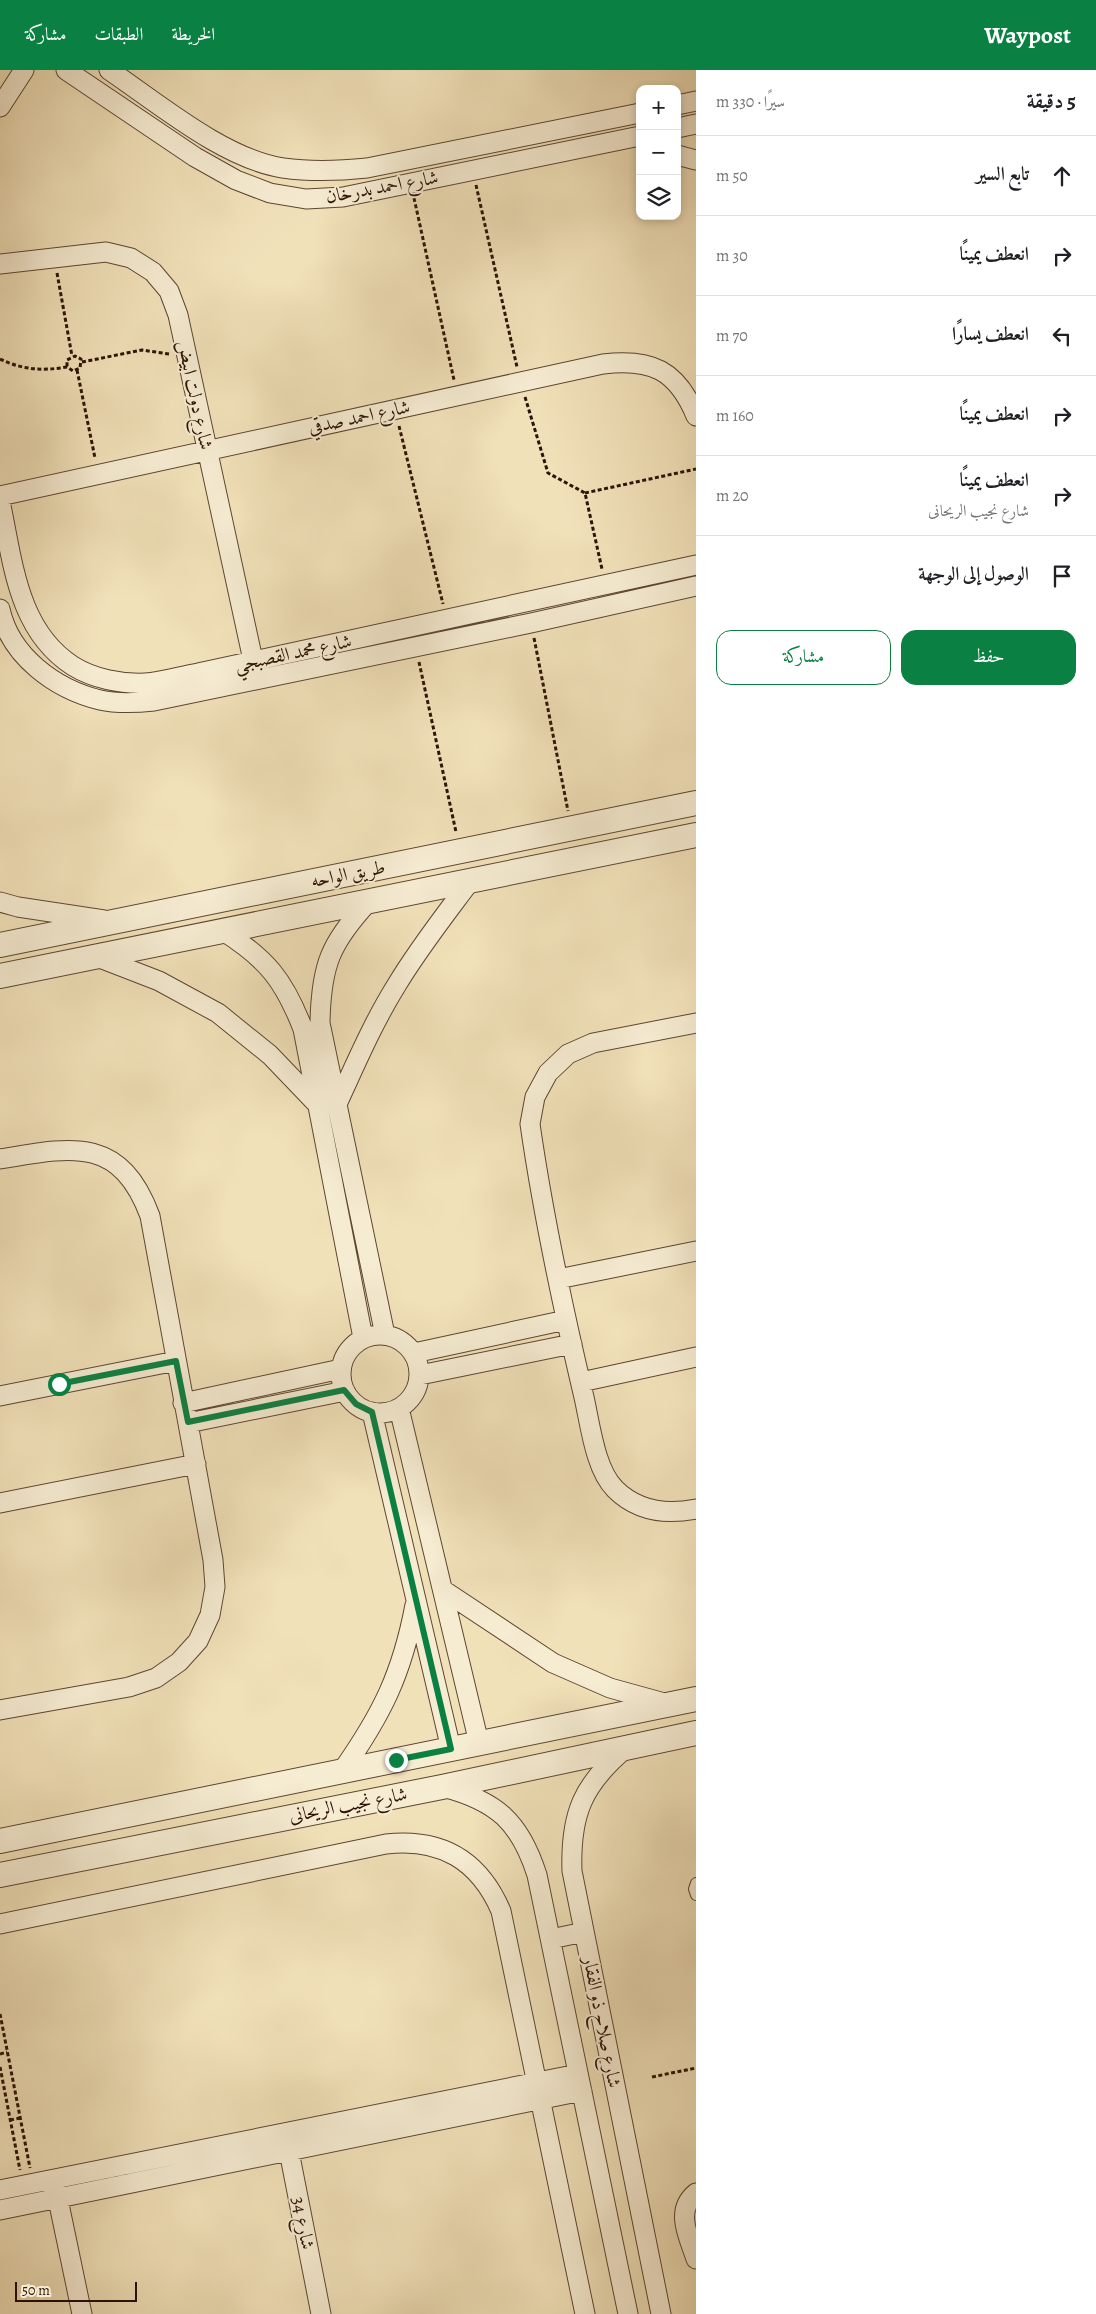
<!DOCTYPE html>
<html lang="ar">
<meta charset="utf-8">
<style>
:root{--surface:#fff;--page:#f2f2f2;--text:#202124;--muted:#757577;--line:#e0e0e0;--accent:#0b8043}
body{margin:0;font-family:Alegreya,Amiri,serif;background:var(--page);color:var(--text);direction:rtl}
.controls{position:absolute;right:15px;top:15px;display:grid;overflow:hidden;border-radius:10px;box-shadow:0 2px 8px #0003}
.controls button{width:45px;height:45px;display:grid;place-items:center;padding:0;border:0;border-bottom:1px solid var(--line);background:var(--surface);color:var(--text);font:25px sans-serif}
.scale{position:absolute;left:15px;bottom:12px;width:122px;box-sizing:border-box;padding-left:5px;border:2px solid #2c1305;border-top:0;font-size:14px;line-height:18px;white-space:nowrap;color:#2c1305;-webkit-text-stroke:4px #f6ecd2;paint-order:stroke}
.stop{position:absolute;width:15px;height:15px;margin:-11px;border:4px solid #0b8043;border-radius:50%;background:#fff}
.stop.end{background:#0b8043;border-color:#fff;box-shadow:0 1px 5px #0008}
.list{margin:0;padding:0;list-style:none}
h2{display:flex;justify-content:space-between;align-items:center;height:65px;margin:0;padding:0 20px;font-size:21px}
h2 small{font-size:16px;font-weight:400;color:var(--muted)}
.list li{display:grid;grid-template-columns:32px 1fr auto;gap:15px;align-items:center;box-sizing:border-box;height:80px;padding:0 20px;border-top:1px solid var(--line)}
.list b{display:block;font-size:19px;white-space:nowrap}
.list p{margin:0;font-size:16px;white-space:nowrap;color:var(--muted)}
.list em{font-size:16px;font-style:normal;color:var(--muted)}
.actions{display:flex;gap:10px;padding:15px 20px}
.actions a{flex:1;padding:11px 0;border:1px solid var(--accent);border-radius:15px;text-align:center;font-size:18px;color:var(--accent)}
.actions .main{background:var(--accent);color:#fff}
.icon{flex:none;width:28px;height:28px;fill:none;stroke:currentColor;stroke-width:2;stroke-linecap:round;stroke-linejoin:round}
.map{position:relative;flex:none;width:696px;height:2244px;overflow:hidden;direction:ltr}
header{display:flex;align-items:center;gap:30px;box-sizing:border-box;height:70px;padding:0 25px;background:var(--accent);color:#fff}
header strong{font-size:24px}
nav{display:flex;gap:28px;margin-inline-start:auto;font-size:18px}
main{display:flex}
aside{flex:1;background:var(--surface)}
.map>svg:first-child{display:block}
</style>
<header>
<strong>Waypost</strong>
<nav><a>الخريطة</a><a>الطبقات</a><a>مشاركة</a></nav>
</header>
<main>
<aside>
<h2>5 دقيقة<small>سيرًا · 330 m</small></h2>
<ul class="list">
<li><svg class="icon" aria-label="ahead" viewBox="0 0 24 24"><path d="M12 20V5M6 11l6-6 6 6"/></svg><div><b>تابع السير</b></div><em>50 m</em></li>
<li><svg class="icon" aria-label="right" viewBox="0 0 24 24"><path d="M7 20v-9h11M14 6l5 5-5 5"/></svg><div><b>انعطف يمينًا</b></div><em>30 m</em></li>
<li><svg class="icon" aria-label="left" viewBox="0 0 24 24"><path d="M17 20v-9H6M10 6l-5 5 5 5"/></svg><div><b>انعطف يسارًا</b></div><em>70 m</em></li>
<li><svg class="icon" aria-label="right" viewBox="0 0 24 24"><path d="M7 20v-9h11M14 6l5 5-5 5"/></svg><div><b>انعطف يمينًا</b></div><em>160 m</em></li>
<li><svg class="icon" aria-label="right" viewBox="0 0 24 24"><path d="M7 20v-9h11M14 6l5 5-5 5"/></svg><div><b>انعطف يمينًا</b><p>شارع نجيب الريحانى</p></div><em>20 m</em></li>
<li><svg class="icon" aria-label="arrive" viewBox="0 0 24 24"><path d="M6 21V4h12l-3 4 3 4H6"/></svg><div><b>الوصول إلى الوجهة</b></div></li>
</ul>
<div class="actions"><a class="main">حفظ</a><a>مشاركة</a></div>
</aside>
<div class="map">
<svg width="696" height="2244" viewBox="0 0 696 2244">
<rect width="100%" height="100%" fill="#f1e1b9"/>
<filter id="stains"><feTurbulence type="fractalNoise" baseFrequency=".004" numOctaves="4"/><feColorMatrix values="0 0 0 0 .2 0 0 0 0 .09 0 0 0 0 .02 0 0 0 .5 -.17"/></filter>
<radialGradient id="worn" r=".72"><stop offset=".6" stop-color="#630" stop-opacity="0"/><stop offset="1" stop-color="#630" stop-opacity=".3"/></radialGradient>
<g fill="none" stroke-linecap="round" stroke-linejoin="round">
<g stroke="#5d4632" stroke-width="12">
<path id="service" d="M 696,1813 L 694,1819 L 696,1825"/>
</g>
<g stroke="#5d4632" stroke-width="21">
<path id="minor" d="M 66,0 L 195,87 L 236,110 L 270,123 L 306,129 L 343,127 L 640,66
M 109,0 C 158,33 224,89 283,98 C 312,102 338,101 367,98 L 640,43
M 677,35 L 696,31
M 0,37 L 24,0
M 677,58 L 696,54
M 677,85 L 696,90
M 0,194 L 106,182 L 131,188 L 153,202 L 169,221 L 178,245 L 256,604
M 0,426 L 603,294 C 651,288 677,300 696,346
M 0,431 C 13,491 17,560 73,596 C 94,609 121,614 145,613 C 162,612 181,606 198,603 C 240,594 282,585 323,576 C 448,549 572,522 696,495
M 0,539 C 10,586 55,619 100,630 C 118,634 136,633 154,631 L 531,553 L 696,516
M 369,831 C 330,873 321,896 320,953 L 385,1265
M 0,832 L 18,837 L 104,850
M 223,861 C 267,889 284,910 303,959 L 363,1268
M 97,887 L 159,911 L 218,943 L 270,985 L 316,1033
M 696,953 L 593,973 L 568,984 L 548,1003 L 535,1027 L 530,1054 C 543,1144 562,1234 583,1323 C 590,1351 594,1398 615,1419 C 637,1441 666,1445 696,1439
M 338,1032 C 356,993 373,953 396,916 C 418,879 445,845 471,810
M 0,1089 C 71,1077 120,1065 150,1146 L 213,1490 L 215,1517 L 210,1545 L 198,1571 L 179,1592 L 156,1608 L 129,1617 L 0,1640
M 558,1209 L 696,1181
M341 1304a39 39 0 1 1 78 0a39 39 0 1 1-78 0Z
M 414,1283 L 566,1250
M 420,1305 L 572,1274
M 581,1312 L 696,1287
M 0,1326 L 176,1291
M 183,1333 L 341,1299
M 399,1338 L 479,1673
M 372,1342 L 451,1679
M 188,1353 L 345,1321
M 0,1433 L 196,1394
M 443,1520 L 553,1593 L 610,1618 L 668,1634
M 626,1678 C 583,1714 570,1744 572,1801 L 661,2244
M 342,1701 C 382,1644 402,1604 415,1535
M 443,1717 C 497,1731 520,1752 537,1805 L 628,2244
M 0,1854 L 386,1774 C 441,1768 479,1790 501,1841 L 585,2244
M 551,1869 L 584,1862
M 287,2071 L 321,2244
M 55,2115 L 82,2244
M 0,2120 L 578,2004
M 696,2123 C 674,2141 689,2167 696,2189
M 0,2140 L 582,2021"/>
</g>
<g stroke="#5d4632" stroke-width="26">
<path id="tertiary" d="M 0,875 L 696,733
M 0,906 L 696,765
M 0,1771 L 696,1629
M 0,1805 L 442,1717 L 696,1663"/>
</g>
<path stroke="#2c1305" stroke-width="3" stroke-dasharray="4 2.5" stroke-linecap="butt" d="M 476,115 L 517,297
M 414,128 L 454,310
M 57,203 L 72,286
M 0,289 C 23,300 42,301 67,297 L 73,301 L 80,298 L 81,289 L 75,286 L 67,290 L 67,297
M 82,292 L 142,280 L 169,284
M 77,300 L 95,388
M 525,327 L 548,403 L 585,423 L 602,499
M 399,356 L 443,534
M 585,423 L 696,399
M 534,568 L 568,741
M 419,592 L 456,762
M 0,1944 L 30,2098
M 0,1984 L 7,1982
M 0,1997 L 20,2100
M 652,2007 L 696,1998
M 10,2050 L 20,2048"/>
<use href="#service" stroke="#f6ecd2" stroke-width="10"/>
<use href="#minor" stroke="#f6ecd2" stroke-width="19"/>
<use href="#tertiary" stroke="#f6ecd2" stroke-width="24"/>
</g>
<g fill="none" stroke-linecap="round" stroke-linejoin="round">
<path stroke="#0b8043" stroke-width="6" d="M 59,1314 L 176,1291 L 188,1352 L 344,1320 L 356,1334 L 372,1342 L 451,1679 L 396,1690"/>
</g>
<g text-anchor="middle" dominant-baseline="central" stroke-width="4" stroke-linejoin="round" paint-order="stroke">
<g font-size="19" fill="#2c1305" stroke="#f6ecd2">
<text transform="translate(382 117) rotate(-10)">شارع احمد بدرخان</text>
<text transform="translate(195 325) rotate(78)">شارع دولت ابيض</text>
<text transform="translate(359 347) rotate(-12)">شارع احمد صدقي</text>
<text transform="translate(293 583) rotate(-12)">شارع محمد القصبجي</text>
<text transform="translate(348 804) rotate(-11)">طريق الواحه</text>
<text transform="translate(348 1735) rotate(-11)">شارع نجيب الريحانى</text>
<text transform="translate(602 1952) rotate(79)">شارع صلاح ذو الفقار</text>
<text transform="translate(303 2153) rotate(79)">شارع 34</text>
</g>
</g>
<rect width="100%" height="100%" filter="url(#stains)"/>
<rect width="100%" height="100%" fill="url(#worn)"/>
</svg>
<div class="controls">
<button>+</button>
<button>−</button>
<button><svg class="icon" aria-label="layers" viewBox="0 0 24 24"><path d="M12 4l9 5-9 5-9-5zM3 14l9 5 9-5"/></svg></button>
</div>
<div class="scale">50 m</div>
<div class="stop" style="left:59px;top:1314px"></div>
<div class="stop end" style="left:396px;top:1690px"></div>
</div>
</main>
